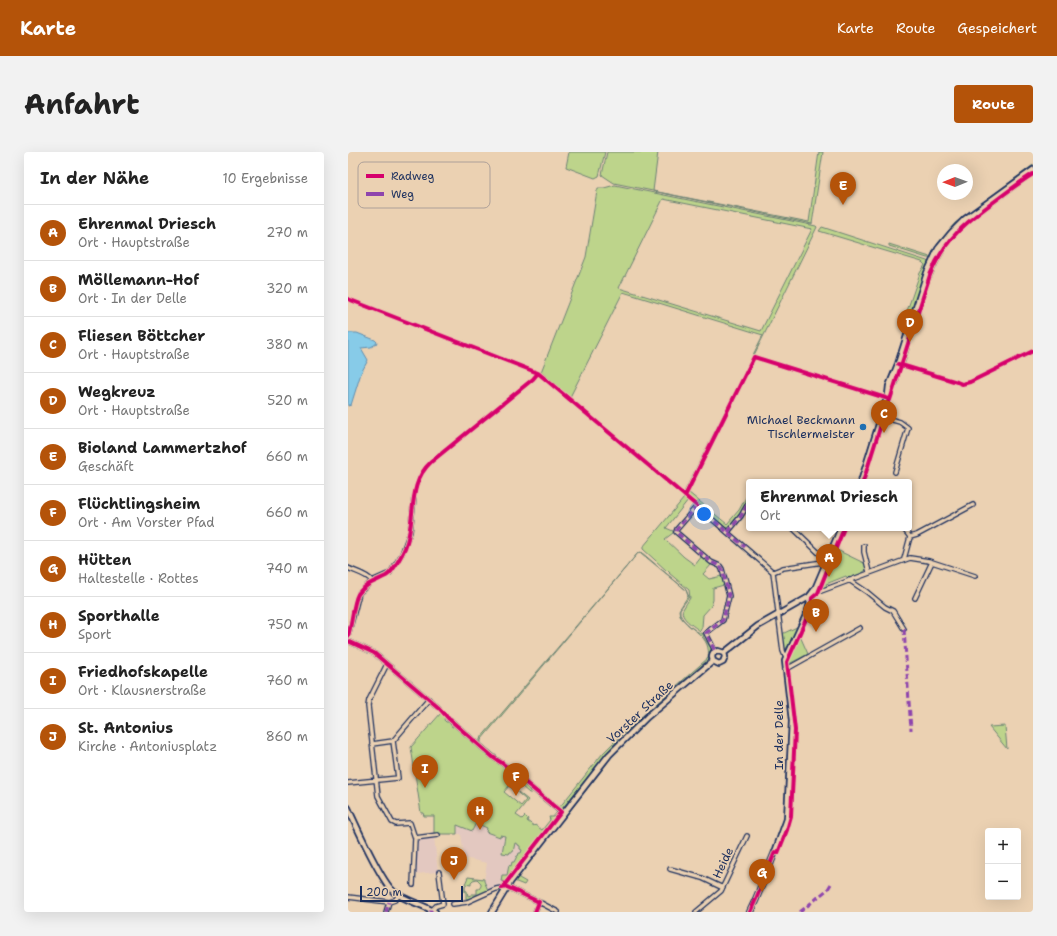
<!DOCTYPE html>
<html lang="de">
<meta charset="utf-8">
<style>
:root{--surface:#fff;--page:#f2f2f2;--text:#222;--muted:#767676;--line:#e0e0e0;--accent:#b45309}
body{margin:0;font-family:"Shantell Sans",sans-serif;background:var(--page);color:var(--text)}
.controls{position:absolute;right:12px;bottom:12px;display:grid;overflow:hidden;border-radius:4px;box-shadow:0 4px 16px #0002}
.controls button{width:36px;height:36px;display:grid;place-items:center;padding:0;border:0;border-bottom:1px solid var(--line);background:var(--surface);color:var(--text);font:20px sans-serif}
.compass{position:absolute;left:589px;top:12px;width:36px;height:36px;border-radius:50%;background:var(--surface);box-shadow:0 4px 16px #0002;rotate:269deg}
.scale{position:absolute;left:12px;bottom:10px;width:103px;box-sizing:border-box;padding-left:4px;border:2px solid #1b2f5e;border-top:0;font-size:11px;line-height:14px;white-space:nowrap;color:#1b2f5e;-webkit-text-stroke:3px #ebd1b2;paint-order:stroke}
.you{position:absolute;left:356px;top:362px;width:14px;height:14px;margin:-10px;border:3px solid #fff;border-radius:50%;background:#1a73e8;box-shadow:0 0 0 6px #1a73e833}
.badge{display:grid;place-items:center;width:26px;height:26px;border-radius:50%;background:var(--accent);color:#fff;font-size:13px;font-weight:700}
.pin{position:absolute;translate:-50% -33px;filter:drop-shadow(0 1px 2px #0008)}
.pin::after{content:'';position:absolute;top:21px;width:14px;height:12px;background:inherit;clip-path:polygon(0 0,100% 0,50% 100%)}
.popup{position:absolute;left:398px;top:327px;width:166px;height:52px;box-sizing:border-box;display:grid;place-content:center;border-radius:4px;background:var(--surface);filter:drop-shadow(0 1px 3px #0005);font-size:13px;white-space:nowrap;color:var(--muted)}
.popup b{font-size:15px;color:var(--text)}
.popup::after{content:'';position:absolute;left:50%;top:100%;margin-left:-8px;border:8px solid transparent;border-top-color:var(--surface)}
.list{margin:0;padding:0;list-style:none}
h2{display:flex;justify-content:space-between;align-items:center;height:52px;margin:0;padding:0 16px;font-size:17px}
h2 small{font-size:13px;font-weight:400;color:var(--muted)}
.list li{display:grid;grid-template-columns:26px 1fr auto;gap:12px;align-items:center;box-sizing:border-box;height:56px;padding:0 16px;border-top:1px solid var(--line)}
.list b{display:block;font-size:15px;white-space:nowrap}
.list p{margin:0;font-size:13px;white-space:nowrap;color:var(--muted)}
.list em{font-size:13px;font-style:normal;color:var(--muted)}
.map{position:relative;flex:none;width:685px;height:760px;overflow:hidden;border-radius:4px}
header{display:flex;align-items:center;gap:24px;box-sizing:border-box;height:56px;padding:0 20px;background:var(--accent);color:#fff}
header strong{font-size:19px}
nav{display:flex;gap:22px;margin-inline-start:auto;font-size:14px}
.intro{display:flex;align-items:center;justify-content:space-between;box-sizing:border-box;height:96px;padding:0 24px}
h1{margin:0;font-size:28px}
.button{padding:10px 18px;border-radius:4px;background:var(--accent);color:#fff;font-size:14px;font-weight:700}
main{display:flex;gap:24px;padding:0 24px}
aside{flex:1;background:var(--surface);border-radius:4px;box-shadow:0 4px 16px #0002}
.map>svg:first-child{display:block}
</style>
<header>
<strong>Karte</strong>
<nav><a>Karte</a><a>Route</a><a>Gespeichert</a></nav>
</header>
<div class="intro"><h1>Anfahrt</h1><a class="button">Route</a></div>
<main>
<aside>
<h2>In der Nähe<small>10 Ergebnisse</small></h2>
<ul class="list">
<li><span class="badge">A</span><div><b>Ehrenmal Driesch</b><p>Ort · Hauptstraße</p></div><em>270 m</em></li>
<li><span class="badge">B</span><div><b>Möllemann-Hof</b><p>Ort · In der Delle</p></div><em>320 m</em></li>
<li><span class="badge">C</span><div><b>Fliesen Böttcher</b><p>Ort · Hauptstraße</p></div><em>380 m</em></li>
<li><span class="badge">D</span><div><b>Wegkreuz</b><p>Ort · Hauptstraße</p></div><em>520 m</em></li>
<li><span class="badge">E</span><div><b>Bioland Lammertzhof</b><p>Geschäft</p></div><em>660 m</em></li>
<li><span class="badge">F</span><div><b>Flüchtlingsheim</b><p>Ort · Am Vorster Pfad</p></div><em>660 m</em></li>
<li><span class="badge">G</span><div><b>Hütten</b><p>Haltestelle · Rottes</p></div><em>740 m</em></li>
<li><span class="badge">H</span><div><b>Sporthalle</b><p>Sport</p></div><em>750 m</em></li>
<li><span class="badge">I</span><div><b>Friedhofskapelle</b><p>Ort · Klausnerstraße</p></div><em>760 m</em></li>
<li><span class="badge">J</span><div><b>St. Antonius</b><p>Kirche · Antoniusplatz</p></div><em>860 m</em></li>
</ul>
</aside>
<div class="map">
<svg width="685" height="760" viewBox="0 0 685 760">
<rect width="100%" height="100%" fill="#ebd1b2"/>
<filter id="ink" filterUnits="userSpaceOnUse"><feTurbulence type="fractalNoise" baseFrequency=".025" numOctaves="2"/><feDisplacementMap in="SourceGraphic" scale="8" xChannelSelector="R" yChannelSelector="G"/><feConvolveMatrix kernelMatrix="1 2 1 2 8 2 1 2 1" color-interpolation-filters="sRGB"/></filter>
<g filter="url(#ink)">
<path fill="#e3c8c0" d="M 112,618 L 193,683 L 155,733 L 139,740 L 140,738 L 136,729 L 139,711 L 116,706 L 113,682 L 109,682 Z
M 86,685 L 90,720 L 68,722 L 68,689 L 70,687 Z"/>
<path fill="#bdd48b" stroke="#6c8274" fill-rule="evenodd" d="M 221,0 L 257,0 L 251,24 L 247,26 L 218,15 Z
M 259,0 L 310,0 L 305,39 L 461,70 L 471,0 L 475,0 L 464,72 L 266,31 L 254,23 Z
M 685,13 L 685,15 C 670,25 656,35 642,46 C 619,63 598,80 584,106 L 579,106 L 541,94 L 541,92 L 582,105 L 590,91 L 607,71 Z
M 685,23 L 685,24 L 621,71 C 581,106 572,163 557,211 L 557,213 L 554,212 L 582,123 C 597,86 618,71 649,48 C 661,39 673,30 685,23 Z
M 267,33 L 468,74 L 469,75 L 416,183 L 337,341 L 332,339 L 193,220 L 238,105 L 249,39 L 250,36 L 256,36 ZM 315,47 L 464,77 L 413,179 L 271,136 ZM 275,140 L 415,183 L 336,340 L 333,339 L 222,245 Z
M 474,75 L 579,109 L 581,111 L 539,243 L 537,244 L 563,161 L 559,159 L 572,121 L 577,113 L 574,110 L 471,79 Z
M 408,206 L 411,207 L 408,207 L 405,210 L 340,340 L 379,372 L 391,358 L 401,340 C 401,354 390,365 381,375 L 378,376 L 351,352 L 347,351 L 339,344 L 338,343 L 406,208 Z
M 336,346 L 340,348 L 318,376 L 325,379 L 325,381 L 317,387 L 336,405 L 347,413 L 354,404 L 364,412 L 355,422 L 361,427 L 374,424 L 376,433 L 365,436 L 365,448 L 363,454 L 355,463 L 354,475 L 352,479 C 346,474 331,466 335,457 C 337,453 340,450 342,446 L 341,438 L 321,421 L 322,420 L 320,418 L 319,419 L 295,397 L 295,395 Z
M 489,398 L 518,412 L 518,418 L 514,421 L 500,427 L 498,424 L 478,432 L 479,434 L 475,436 L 473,435 Z
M 293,400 L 338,438 L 341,445 L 332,457 L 332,462 C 335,470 347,480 355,482 L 356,486 L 363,496 L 361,507 L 304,556 L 272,585 L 213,658 L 211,657 L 140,599 L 132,591 L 132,587 L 290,401 ZM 290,401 L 293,401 L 338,438 L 340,444 L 331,458 L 332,464 C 342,478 364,484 360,506 L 273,583 L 255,601 L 211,656 L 133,591 L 133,588 Z
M 451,474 L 442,493 L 436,498 L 434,482 Z
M 452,484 L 460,502 L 441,512 L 440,509 Z
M 93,561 L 97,564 L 96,568 L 98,570 L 101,570 L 104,575 L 107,574 C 118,584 129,594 140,604 C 153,615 175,625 183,641 L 181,641 L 173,634 L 168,640 L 161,634 L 156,640 L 173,654 L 178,648 L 170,641 L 170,640 L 180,648 L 168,663 L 174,667 L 177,664 L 180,667 L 179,669 L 186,674 L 187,673 L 194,678 L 202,668 L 201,665 L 205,665 L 209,660 L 209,663 L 158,730 L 153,729 L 154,723 L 159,723 L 161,713 L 163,714 L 164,710 L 166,710 L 169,704 L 170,704 L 171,701 L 173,701 L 174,698 L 172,697 L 172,694 L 170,693 L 170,692 L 167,691 L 165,700 L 162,700 L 161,702 L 154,701 L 157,684 L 152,683 L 152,685 L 138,680 L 139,676 L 128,671 L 124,679 L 109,673 L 109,682 L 86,682 L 86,664 L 76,664 L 75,661 L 73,661 L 63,595 Z
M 657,574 L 659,597 L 641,575 Z
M 262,606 L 263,606 C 233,646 201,684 170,723 L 171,726 L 178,730 L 176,733 L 166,729 L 163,736 L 162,734 Z
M 120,725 L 136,727 L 136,729 L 140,738 L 139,740 L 122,747 L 118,747 L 118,740 L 116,739 L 117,733 L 117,738 L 119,739 L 120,744 L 123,743 L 124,742 L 129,742 L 129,737 L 131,737 L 133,734 L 133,731 L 129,727 L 125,728 L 123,730 L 123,733 L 117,732 Z"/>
<path fill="#87cbe8" stroke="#5c8db1" d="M 0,181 L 9,181 L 27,188 L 29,190 L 28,192 L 23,195 L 13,196 L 20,208 L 13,221 L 3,253 L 0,254 Z"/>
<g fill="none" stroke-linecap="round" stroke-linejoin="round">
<g stroke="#1b2f5e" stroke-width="6">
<path id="minor" d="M 534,265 L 552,270 L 560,276 L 547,320
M 445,376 L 475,405 L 480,408
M 555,376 L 562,385 L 569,383 L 625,353
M 380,380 L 393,364 L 401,350
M 516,394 L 516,400 L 521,420
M 556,407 L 562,385
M 0,416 C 8,420 19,422 24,429
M 425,420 L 435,416 L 475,410 L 478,412
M 501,428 L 519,440 L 537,455 L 545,459 L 556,477
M 467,437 L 473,439 L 562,406 L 581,409 L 627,424
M 567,446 L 584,410
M 0,484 L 11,441 L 24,429 L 42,421 L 54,402 L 62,380 L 66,346
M 0,489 L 26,501 L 91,556
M 367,499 L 358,481 L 375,468 L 381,444 L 374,417 L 372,414 L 363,410 L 328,380 L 329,377 L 349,354 L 425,420 L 435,499 L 438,506
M 39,512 L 21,548 L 20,554 L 30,644 L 44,670 L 48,672 L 62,671 L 67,686 L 90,683
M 437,518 L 512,476
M 100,566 L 146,606 L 154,611 L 215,662
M 24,592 L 45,589 L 81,547
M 0,631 L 50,626 L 45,589
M 322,717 L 354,726 L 375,736
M 65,733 L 67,686
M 0,745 L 41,750 L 47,748 L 51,743
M 105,752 L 119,750 L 148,737 L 159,735 L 191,750 L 210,760
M 38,760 L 41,750
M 82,760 L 88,754 L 95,752 L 91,720
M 187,760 L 191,750
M 348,760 L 373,739 L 399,684"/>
</g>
<g stroke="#1b2f5e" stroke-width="8">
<path id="tertiary" d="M 540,243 L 541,234 L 550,212 L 579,121 L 590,97 L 604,80 L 617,67 L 685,18
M 513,330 L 540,243 L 547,230 L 549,220
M 376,501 L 410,474 L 461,445 L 467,437 L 493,376
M 365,509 L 371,512 L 375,510 L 377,505 L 376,501
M 365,509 L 364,505 L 365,501 L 370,499 L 376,501
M 0,656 C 8,673 33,730 46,740 C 58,749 74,752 87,760
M 144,760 L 163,729 L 261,603 L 299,565 L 365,509
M 402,760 L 408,747 L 427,700 L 439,667 L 444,569 L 437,509 L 460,459 L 462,451 L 461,445"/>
</g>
<use href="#minor" stroke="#ebd1b2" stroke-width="3.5"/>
<use href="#tertiary" stroke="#ebd1b2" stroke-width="4.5"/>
<path stroke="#8e44ad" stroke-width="3" stroke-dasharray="6 3" stroke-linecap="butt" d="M 346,352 L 397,395
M 349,354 L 329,377 L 328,380 L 363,410 L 372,414 L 374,417 L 381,444 L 375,468 L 358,481 L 367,499
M 380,380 L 393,364 L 401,350
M 556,477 L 563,578
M 38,760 L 41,750
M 82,760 L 84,758
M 452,760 L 480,737 L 483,732"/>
<g stroke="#ebd1b2" stroke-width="6">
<path id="cycleway" d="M 0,147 L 190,221 L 349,354
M 550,212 L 609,230 L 614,232 L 622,230 L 685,199
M 515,330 L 541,247 L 542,248 L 582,123 C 596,88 618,70 647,49 C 659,40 672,30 685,22
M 337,344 L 406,205 L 541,247
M 0,484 C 4,472 5,451 10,442 C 17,432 28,429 38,424 C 45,420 54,403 57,396 C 69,367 58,333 83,310 L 185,227 L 190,221
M 0,489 L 26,501 L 91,556 L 100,566 L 146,606 L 154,611 L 213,660 L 154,736
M 154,736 L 159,735 L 191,750 L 187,760
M 402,760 L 408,747 L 427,700 L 430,701 L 439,678 L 443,664 L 447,578 L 439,510 L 463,456 L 464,446 L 470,441 L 496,376"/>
</g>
<use href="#cycleway" stroke="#d6006c" stroke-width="4"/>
</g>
</g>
<circle fill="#1f6fb2" stroke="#ebd1b2" stroke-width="1.5" cx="515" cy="275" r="4"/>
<g text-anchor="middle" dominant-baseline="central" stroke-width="3.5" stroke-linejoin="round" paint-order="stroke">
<g font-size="12" fill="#1b2f5e" stroke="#ebd1b2" text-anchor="end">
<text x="507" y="268">Michael Beckmann<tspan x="507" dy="14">Tischlermeister</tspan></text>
</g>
<g font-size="12" fill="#1b2f5e" stroke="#ebd1b2">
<text transform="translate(292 560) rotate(-43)">Vorster Straße</text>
<text transform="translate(431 583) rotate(-90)">In der Delle</text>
<text transform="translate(375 711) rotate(-65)">Heide</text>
</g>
</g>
<rect x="10" y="10" width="132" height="46" rx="6" fill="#ebd1b2" stroke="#ada099" stroke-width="1"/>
<rect x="18" y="22" width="18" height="4" fill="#d6006c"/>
<rect x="18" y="40" width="18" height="4" fill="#8e44ad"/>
<g font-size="11" fill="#1b2f5e">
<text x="43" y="28">Radweg</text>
<text x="43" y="46">Weg</text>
</g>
</svg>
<div class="controls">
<button>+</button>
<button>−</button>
</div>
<svg class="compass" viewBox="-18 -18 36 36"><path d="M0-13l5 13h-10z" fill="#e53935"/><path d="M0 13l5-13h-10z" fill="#767676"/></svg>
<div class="scale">200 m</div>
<div class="you"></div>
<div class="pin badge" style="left:481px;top:425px">A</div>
<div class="popup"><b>Ehrenmal Driesch</b>Ort</div>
<div class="pin badge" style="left:468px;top:480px">B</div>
<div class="pin badge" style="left:536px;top:281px">C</div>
<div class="pin badge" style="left:562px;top:190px">D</div>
<div class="pin badge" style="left:495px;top:53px">E</div>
<div class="pin badge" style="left:168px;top:644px">F</div>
<div class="pin badge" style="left:414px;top:740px">G</div>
<div class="pin badge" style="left:132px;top:678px">H</div>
<div class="pin badge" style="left:77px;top:636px">I</div>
<div class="pin badge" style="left:106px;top:728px">J</div>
</div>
</main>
